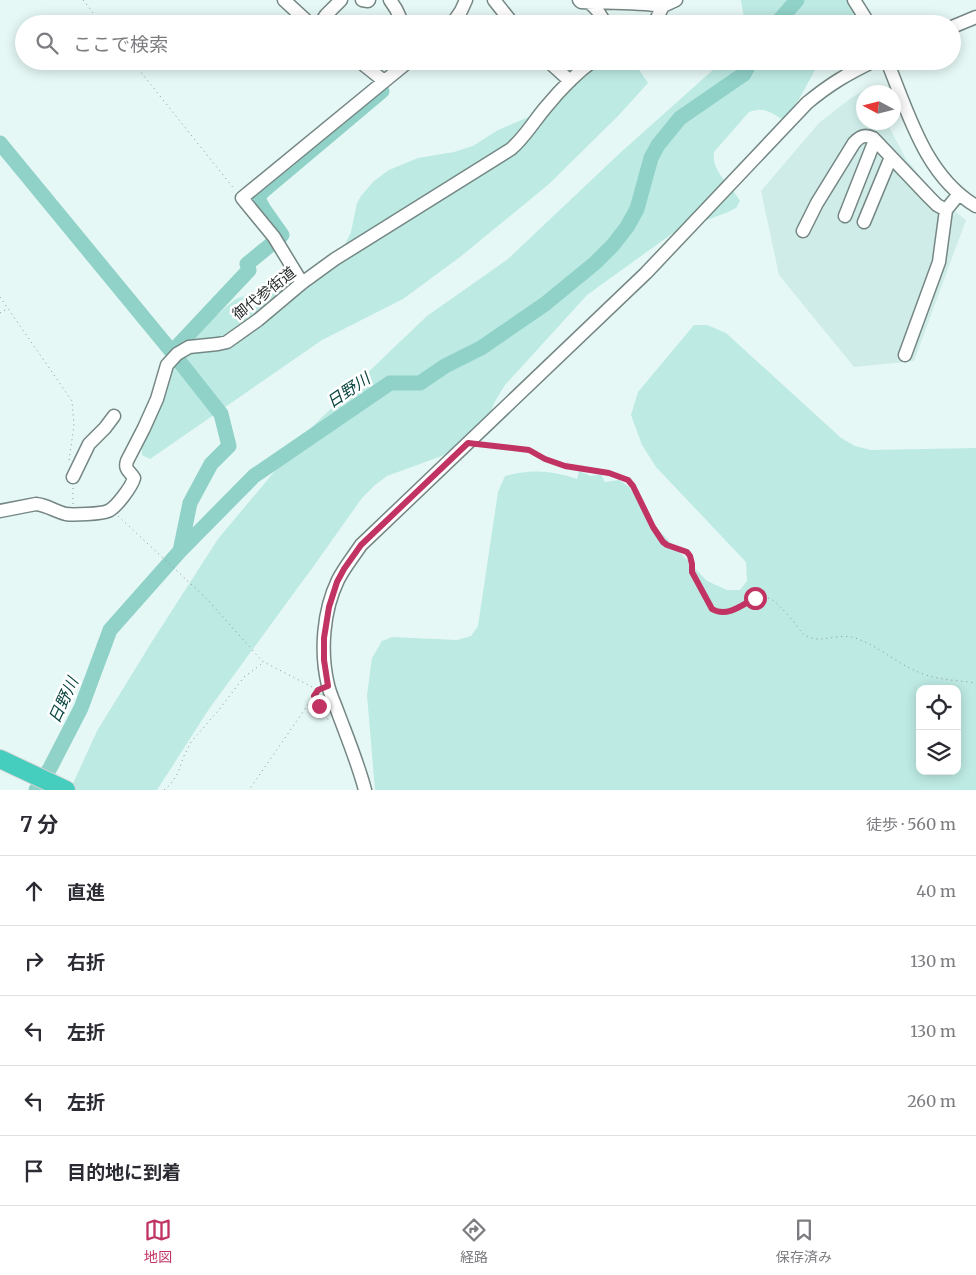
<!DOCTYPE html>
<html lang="ja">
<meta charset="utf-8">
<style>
:root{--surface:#fff;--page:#f7f7f7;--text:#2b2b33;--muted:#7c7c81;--line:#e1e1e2;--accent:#c13362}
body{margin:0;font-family:Merriweather,"Noto Sans JP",serif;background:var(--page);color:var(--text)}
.controls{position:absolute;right:15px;bottom:15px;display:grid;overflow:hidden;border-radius:10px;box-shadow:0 2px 12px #0003}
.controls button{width:45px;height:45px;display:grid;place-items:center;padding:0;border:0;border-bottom:1px solid var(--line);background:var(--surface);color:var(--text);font:25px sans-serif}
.compass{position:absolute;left:856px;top:85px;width:45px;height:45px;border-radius:50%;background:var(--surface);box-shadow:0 2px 12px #0003;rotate:277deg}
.stop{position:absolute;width:15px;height:15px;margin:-11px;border:4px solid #c13362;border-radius:50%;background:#fff}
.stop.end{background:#c13362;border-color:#fff;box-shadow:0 1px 5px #0008}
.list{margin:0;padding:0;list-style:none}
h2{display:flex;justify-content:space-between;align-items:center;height:65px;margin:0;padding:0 20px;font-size:21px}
h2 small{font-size:16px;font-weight:400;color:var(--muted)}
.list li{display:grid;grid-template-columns:32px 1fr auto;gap:15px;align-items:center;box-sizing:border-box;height:70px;padding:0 20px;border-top:1px solid var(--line)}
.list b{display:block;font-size:19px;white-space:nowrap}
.list em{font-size:16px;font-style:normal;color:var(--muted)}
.icon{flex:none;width:28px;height:28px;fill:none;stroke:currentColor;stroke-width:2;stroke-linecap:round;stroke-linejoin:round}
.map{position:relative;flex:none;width:976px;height:790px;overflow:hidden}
.search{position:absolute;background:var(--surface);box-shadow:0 2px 12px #0003;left:15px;right:15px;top:15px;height:55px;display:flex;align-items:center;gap:12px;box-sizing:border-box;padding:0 18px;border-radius:28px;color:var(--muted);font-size:19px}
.sheet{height:415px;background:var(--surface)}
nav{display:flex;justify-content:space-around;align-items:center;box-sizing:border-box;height:70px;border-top:1px solid var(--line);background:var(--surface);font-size:14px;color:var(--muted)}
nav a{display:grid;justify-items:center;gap:2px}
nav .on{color:var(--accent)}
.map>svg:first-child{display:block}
</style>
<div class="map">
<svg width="976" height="790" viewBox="0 0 976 790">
<rect width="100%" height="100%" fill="#e5f8f5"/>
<path fill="#cfece8" d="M 869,87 L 872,92 L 864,92 L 864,122 L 887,123 L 906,159 L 939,199 L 966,220 L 914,361 L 854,367 L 779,275 L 761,191 L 819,123 L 851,98 Z"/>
<path fill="#bdeae3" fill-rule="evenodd" d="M 741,0 L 861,0 L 862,24 L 745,24 Z
M 600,61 L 633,61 L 648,83 L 618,116 L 549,184 L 460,257 L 403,299 L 322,340 L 150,459 L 142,455 L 141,438 L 179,350 L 228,305 L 236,299 L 249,294 L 271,286 L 306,277 L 337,254 L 345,244 L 351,232 L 357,203 L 361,196 L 374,181 L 389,170 L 418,158 L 454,152 L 473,146 L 498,130 L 552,107 L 576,79 Z
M 723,61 L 826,61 L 815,70 L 799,99 L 783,120 C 772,113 761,105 748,113 L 714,152 C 711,172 731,185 740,201 L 736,208 L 728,212 L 673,233 L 587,295 L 505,385 L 494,403 L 489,418 L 458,450 L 387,476 L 375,485 L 362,498 L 313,567 L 209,709 L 157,790 L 70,790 L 97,731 L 153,640 L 218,539 L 309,430 L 383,358 L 427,316 L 508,259 L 620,153 Z
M 694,325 L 707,325 L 726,333 L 841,438 L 855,446 L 871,450 L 976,448 L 976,790 L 375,790 L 367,695 L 372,658 L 382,641 L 392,637 L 457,640 L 471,636 L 478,626 L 498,492 L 505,476 C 529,469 553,470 577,479 L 579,471 L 591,476 L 601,474 L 605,482 L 619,480 L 629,487 L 651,516 L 648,519 L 707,581 L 727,590 L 740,590 L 747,581 L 746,562 L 656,467 L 642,445 L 631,415 L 638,392 ZM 920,689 L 957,689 L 957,771 L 920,771 Z"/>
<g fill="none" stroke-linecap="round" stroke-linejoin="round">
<path stroke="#90d1c8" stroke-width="15" d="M 776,24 L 797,0
M 0,143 L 172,352 L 221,414 L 229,446 L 211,464 L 190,503 L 180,551
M 280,237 L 282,235 L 263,208 L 258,198 L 262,192 L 382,91
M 172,352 L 249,270 L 247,264 L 274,242
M 36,790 L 50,768 L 81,708 L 110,630 L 180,551 L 254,476 L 390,383 L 420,383 L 445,366 L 481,348 L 545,304 L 595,263 L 613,245 L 627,227 L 637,209 L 651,158 L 658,145 L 680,118 L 744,74 L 751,61"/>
<g stroke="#758784" stroke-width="15">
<path id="minor" d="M 284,0 L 310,24
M 362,0 L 368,1 L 369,0
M 390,0 L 396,9 L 403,24
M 494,0 L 513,24
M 579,0 L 581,2 C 609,3 636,2 663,6
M 854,0 L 869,24
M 589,2 L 597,10 L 606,24
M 320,24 L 326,15 L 341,0
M 452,24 L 461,11 L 466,0
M 652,24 L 657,18 L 663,6 L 676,0
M 952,27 L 976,17
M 359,61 L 384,81
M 548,61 L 570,81
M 887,61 C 908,112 925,176 976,206
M 845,216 L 875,140
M 864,222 L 891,157
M 803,231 L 817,203 L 854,143 C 860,136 865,134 873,138 L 929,197 L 937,205 L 946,210
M 302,283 L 274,237 L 242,198 L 409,61
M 905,355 L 939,262 L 946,210 L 959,194
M 73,477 L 89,444 L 105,428 L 114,416
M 0,511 L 36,504 C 47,505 56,512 66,514 C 72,515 102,514 108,511 C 116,508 132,486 134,478 C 130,471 124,470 127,461 L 144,428 L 157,399 L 167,365 L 177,354 L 189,347 L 218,344 L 227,342 L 258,320 L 302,283 L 335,259 L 511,149 C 525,137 534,121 546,107 C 560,90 575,74 593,61
M 365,790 C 358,763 347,737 337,710 C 334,702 330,694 328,685 C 320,652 323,611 338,580 C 344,568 353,557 361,545 L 646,273 L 807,103 C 830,84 847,74 874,61"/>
</g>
<g stroke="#d2d3d3" stroke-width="20">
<path id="highway" d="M 0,759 L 66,790"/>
</g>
<path stroke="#8a9795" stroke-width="1" stroke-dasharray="1 4" stroke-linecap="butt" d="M 83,0 L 102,24
M 132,61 L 235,190
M 0,297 L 72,401 L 74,425 L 69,461
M 0,313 L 7,309
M 484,444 L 529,450 L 545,459 L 565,466 L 609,473 L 627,480 L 633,486 L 653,527 L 663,542 L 687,553 L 690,556 L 692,564 L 692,572 L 712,609 C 734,623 751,585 774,601 C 782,607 796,625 803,634 C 819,646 837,632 855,638 C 877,645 895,662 916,671 C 934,680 956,680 976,683
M 73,488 L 73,504
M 118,516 L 207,599 L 262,661 L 318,690 L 249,790
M 315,697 L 330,723
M 164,790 L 170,785 L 178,773 L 183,758 L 191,742 L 218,711 L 244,677 L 263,663"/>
<use href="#minor" stroke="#fff" stroke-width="12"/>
<use href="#highway" stroke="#45cdbe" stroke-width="18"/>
</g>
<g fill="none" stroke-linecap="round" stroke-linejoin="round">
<path stroke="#c13362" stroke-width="6" d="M 319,706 L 314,696 L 318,690 L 328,686 L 324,660 L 324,638 L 329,607 L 337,582 L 344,569 L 361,545 L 468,443 L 529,450 L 545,459 L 565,466 L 609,473 L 628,480 L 633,486 L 653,527 L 663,542 L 667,545 L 687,552 L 690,556 L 692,564 L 692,572 L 712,609 C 727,618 742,605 755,598"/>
</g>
<g text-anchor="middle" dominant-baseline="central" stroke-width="5" stroke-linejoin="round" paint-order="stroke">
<g font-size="15" fill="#1e2524" stroke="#fff">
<text transform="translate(264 293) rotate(-38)">御代参街道</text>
</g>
<g font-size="16" font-style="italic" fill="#0b4640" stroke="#fff">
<text transform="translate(348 390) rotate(-34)">日野川</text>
<text transform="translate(63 700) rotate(-65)">日野川</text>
</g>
</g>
</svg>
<div class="controls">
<button><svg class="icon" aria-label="locate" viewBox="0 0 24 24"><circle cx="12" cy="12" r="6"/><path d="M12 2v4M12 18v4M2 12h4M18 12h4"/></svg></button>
<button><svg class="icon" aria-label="layers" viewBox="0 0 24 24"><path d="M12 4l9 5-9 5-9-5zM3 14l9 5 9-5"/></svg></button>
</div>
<svg class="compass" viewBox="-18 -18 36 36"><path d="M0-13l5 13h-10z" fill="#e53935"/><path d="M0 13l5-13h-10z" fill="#7c7c81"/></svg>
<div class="stop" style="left:755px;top:598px"></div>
<div class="stop end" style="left:319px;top:706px"></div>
<div class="search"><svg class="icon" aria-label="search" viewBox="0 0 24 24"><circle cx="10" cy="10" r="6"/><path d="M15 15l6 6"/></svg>ここで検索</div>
</div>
<section class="sheet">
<h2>7 分<small>徒歩 · 560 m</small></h2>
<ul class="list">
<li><svg class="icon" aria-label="ahead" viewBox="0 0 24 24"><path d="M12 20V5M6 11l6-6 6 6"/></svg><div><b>直進</b></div><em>40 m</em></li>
<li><svg class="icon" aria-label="right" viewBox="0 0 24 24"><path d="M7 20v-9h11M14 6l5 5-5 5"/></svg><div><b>右折</b></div><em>130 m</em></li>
<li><svg class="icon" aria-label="left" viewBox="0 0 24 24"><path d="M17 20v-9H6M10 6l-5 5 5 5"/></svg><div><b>左折</b></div><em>130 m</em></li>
<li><svg class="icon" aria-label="left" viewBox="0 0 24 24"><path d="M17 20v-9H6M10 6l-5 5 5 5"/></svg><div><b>左折</b></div><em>260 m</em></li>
<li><svg class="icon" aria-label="arrive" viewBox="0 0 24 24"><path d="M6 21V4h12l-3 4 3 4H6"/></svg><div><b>目的地に到着</b></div></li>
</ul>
</section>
<nav>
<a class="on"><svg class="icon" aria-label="map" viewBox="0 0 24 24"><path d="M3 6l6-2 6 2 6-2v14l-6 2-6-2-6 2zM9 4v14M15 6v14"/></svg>地図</a>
<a><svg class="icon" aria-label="directions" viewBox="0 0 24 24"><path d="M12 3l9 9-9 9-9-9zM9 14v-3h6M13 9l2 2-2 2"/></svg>経路</a>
<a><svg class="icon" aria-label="saved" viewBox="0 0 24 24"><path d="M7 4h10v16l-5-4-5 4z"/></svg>保存済み</a>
</nav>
